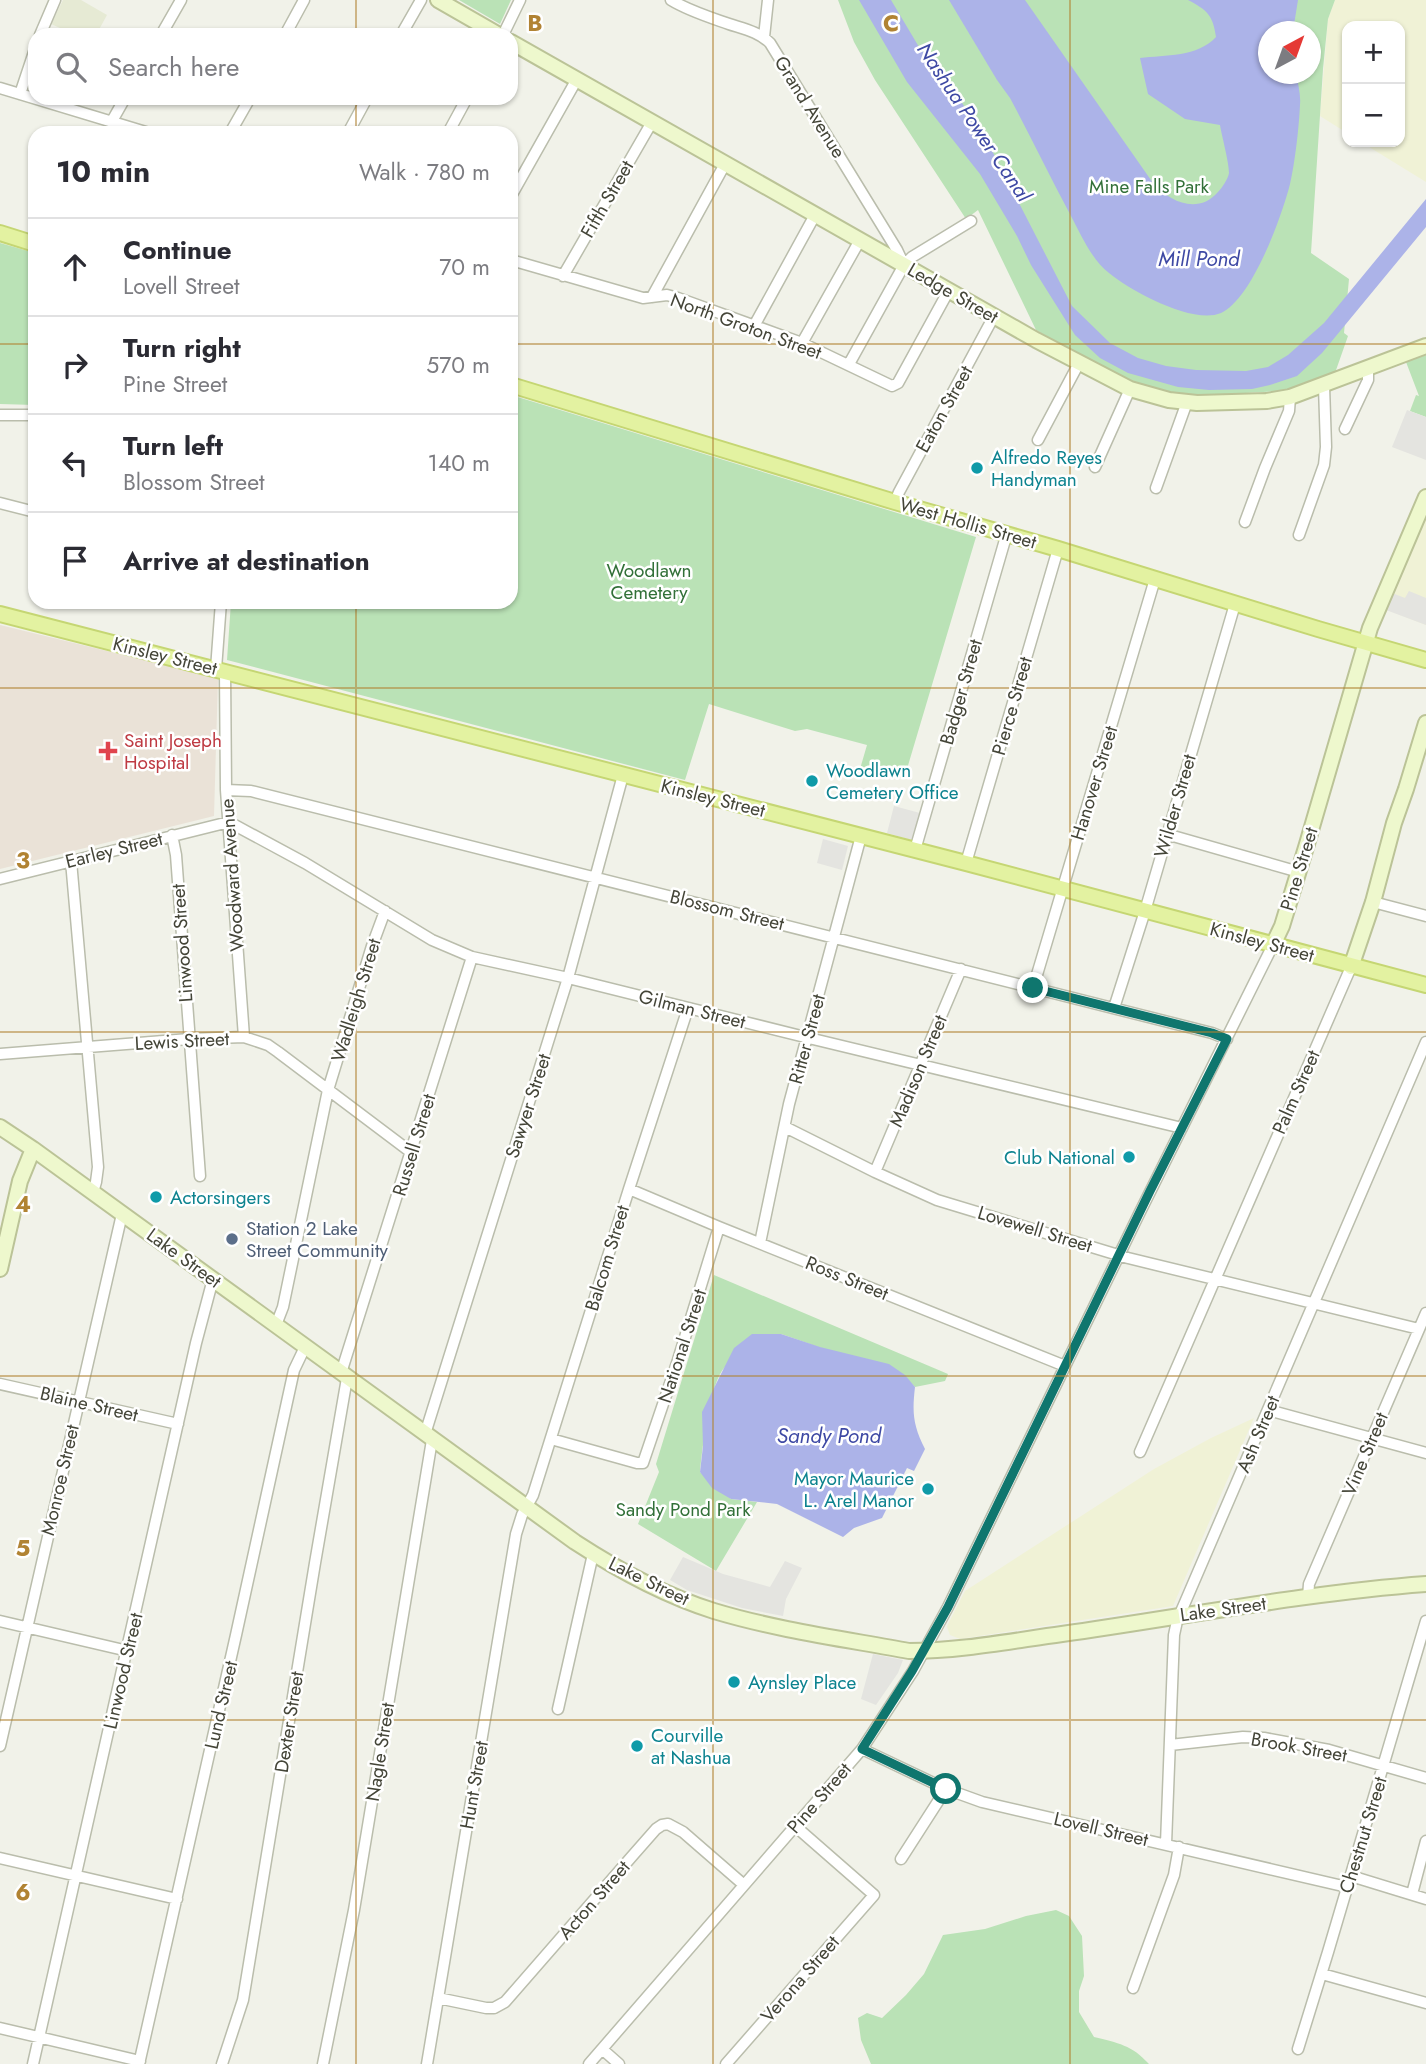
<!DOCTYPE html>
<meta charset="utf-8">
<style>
:root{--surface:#fff;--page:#f2f2f3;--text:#2b2b33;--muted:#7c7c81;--line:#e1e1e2}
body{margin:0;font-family:Jost,sans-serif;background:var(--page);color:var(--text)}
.controls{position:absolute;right:21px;top:21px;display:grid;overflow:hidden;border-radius:14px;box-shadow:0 2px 5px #0004}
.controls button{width:63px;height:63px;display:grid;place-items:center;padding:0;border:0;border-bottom:2px solid var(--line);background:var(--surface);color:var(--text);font:35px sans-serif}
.compass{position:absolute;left:1258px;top:21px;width:63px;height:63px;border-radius:50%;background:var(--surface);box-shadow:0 2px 5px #0004;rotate:41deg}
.stop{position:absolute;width:21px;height:21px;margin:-16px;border:5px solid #0f766e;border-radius:50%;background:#fff}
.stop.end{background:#0f766e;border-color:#fff;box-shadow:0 2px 7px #0008}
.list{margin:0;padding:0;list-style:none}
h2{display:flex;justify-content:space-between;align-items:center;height:91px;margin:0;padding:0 28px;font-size:30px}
h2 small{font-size:23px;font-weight:400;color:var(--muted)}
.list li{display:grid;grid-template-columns:46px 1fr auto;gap:21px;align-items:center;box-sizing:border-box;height:98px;padding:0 28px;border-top:2px solid var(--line)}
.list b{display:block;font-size:26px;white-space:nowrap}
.list p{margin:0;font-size:23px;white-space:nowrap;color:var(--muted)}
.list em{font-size:23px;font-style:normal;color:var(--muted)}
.icon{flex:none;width:38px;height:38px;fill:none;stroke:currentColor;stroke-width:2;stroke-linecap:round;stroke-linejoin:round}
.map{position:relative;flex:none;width:1426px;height:2064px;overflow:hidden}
.search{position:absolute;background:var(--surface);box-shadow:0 2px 5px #0004;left:28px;top:28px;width:490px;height:77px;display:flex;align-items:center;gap:18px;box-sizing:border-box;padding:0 24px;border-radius:21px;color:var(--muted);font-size:26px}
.panel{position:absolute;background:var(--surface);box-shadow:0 2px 5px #0004;left:28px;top:126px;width:490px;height:483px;border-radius:21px}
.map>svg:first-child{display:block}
</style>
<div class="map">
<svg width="1426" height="2064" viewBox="0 0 1426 2064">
<rect width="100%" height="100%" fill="#f1f2e9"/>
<path fill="#f0f2d6" d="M 1335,0 L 1426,0 L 1426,182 L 1361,142 L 1400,142 L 1400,26 L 1347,26 L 1347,133 L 1320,116 L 1328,19 Z
M 1426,514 L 1426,625 L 1385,609 Z
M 1254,1418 L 1173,1606 L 960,1639 L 950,1635 L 947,1627 L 948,1624 L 965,1591 L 1154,1469 L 1211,1438 Z"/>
<path fill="#e6ead4" d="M 63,0 L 81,0 L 107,15 L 96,35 L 76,35 L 51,24 Z"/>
<path fill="#eae2d7" d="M 0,625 L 218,678 L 214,816 L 0,869 Z"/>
<path fill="#bae2b6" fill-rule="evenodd" d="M 459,0 L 511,0 L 500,24 Z
M 838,0 L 1335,0 L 1328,19 L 1323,69 L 1311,253 L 1349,279 L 1344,333 L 1348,336 L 1335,373 L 1296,390 L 1211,395 L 1171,393 L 1127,382 L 1036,330 L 978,210 L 966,219 L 875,80 L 854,42 ZM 1268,32 L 1310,32 L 1310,74 L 1268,74 Z
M 0,243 L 35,253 L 35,405 L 0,404 Z
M 1426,355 L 1426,417 L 1410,411 L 1416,395 L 1419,396 L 1406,362 Z
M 511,395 L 976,537 L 904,779 L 860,769 L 867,745 L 807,729 L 795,731 L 709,704 L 685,780 L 227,660 L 231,602 L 511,602 Z
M 714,1275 L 948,1374 L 945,1381 L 915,1387 C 891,1361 851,1357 818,1347 C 806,1343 794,1338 781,1334 C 766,1343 737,1357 725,1367 C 710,1381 702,1450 700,1472 L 731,1499 L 757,1502 L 716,1571 L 638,1524 L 659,1472 L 656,1464 Z
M 1056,1910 L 1069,1916 L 1082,1936 L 1084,1976 L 1079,1991 L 1079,2012 L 1094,2037 C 1118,2043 1132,2045 1149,2064 L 871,2064 L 861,2040 L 858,2018 L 867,2013 L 882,2018 L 906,1995 L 924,1974 L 943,1935 L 985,1929 L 1026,1916 Z"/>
<path fill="#e4e4e0" d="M 1407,410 L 1426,417 L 1426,460 L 1392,447 Z
M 1409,591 L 1426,598 L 1426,625 L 1386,610 L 1392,593 L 1405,598 Z
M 894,806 L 920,813 L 911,840 L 887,833 Z
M 823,839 L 848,846 L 842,870 L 817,863 Z
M 683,1557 L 723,1574 L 770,1587 L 785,1561 L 802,1568 L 786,1599 L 783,1616 L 742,1608 L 687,1590 L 670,1580 Z
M 873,1654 L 903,1660 L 898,1673 L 876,1705 L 861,1699 Z"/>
<path fill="#acb3e8" d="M 859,0 L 891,0 L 919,47 L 941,71 L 987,141 L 1072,306 L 1110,343 L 1138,358 L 1166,366 L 1196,370 L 1246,371 L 1268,367 L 1288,355 L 1324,323 L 1426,199 L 1426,227 L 1322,353 L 1297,376 L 1270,385 L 1252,389 L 1209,390 L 1178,387 L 1128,373 L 1100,358 L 1075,335 L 1031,265 L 1017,236 L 980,174 L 907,82 Z
M 949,0 L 1025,0 L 1153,183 C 1170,202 1198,215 1218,192 C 1222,188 1228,179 1229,173 C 1229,162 1222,137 1220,125 L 1185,119 L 1148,94 L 1140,58 C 1165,55 1198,57 1216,37 C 1213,15 1207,10 1188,0 L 1298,0 L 1293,31 L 1268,32 L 1268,74 L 1296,74 C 1298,84 1301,95 1300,105 C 1299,127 1295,163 1290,184 C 1282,216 1252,299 1221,313 C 1193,325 1131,291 1109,273 C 1092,260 1081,235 1071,216 C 1050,177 1031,137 1010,98 L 997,80 Z
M 752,1334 L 781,1334 L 820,1347 L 889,1364 L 905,1375 L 915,1387 C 912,1413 913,1425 925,1449 L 914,1471 L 907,1468 L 882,1518 L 854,1528 L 843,1537 L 777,1504 L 731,1499 L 712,1488 L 700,1472 L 703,1446 L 702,1412 L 734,1348 Z"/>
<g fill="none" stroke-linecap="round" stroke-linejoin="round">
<g stroke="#babdac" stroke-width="13">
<path id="street" d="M 671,0 C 689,11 709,17 729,24 C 744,29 759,32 770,43 L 897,250 L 904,265
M 40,35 L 55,0
M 161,35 L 181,0
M 285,35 L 304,0
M 401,35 L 421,0
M 503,35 L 520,0
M 764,37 L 768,0
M 0,88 L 149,133
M 20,94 L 35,49
M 112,121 L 125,98
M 230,133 L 250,98
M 348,133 L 367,98
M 448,133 L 467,98
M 511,196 L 577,79
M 511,260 L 643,298 L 667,295 L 678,298 L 802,343 L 892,386 L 898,383 L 949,290
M 563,276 L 652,122
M 652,297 L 725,164
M 754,326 L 815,215
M 802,343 L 860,240
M 849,364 L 904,265 L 912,257 L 971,221
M 0,415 L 35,415
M 1345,429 L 1368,380 L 1368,368
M 1038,440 L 1079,363
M 1095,467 L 1130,389
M 1156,488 L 1187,402
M 895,502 L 899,492 L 994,316
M 0,503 L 35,512
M 1245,522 L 1265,468 L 1289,411 L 1290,397
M 1299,535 L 1324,465 L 1326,447 L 1324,386
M 216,669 L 221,602
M 225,671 L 226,790 L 244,1037
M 226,790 L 251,791 L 1212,1033 L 1227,1039
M 1166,834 L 1299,872
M 172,835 L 176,855 L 200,1176
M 915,850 L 1007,533
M 71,861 L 98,1167 L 96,1182 L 93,1192
M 966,863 L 1058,549
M 0,879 L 229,822 L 305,863 L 432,940 L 472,957 L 568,978 L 813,1039 L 1182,1128
M 1373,902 L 1426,916
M 1033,988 L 1155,579
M 1114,1008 L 1145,911 L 1235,604
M 0,1054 L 189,1039 L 244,1037 L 268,1045 L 278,1052 L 412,1153
M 785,1127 L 875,1172 L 937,1200 L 1128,1258 L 1419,1329
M 875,1172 L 961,969
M 629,1189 L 719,1227 L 1065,1366
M 760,1243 L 789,1104 L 861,836
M 276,1325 L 283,1307 L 328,1090 L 372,946 L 385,911
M 341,1373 L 472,957
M 0,1384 L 178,1424
M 1268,1410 L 1426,1453
M 425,1434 L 568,978 L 623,775
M 551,1439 L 637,1463 L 643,1463 L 678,1360 L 719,1227
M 1140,1452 L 1351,967
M 1308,1597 L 1309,1584 L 1426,1313
M 0,1621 L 128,1651
M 558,1709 L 593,1554
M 1170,1745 L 1243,1737 L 1264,1738 L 1329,1750 L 1426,1778
M 0,1746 L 122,1214
M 862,1749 L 946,1789 L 982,1802 L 1347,1887
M 1166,1844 L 1174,1635 L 1177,1621 L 1426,1042
M 0,1858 L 177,1899
M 901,1859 L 946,1789
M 1351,1876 L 1426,1899
M 1412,1894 L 1426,1841
M 1322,1974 L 1426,2003
M 1133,1988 L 1174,1875 L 1179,1847
M 438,1998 L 486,2008 L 494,2008 L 505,2002 L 634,1854 L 656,1829 L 662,1825 L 668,1824 L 683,1832 L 744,1885
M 0,2028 L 140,2061
M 602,2049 L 619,2064
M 1298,2049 L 1328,1952 L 1426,1621
M 33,2064 L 196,1343 L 213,1279
M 139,2064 L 236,1635 L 294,1370 L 305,1347
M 222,2064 L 243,2000 L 315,1563 L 347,1378
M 323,2064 L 354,1910 L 432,1440
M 427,2064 L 516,1534 L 522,1515 L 533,1495 L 629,1189 L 688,1008
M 589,2064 L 862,1749 L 913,1671 L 948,1607 L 1140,1212 L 1273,945
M 726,2064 L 874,1895 L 795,1826"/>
</g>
<g stroke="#bbc397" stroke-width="18">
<path id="secondary" d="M 438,0 L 499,35
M 511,42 L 1036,340 L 1130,389 L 1169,400 L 1197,403 L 1267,401 L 1290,397 L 1426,346
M 1273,945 L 1282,926 L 1307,844 L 1370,628 L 1426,497
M 1351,967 L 1373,902 L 1394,823 L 1406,789 L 1426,723
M 0,1127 L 33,1149 L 575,1542 C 618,1570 666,1596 714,1611 C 777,1630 844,1639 909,1651 C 960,1651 1011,1641 1062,1634 C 1183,1617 1304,1593 1426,1584
M 0,1269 L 20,1181 L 33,1149"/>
</g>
<g stroke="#c5d673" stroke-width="18">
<path id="primary" d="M 0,233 L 35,244
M 511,385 L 895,502 L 1058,549 L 1318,629 L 1426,660
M 0,614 L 966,863 L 1426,985"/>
</g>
<use href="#street" stroke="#fff" stroke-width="10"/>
<use href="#secondary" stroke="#eef8cd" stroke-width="14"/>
<use href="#primary" stroke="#e3f2a1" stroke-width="14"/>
</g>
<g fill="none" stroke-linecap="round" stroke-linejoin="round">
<path stroke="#0f766e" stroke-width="9" d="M 946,1789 L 862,1749 L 912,1671 L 948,1607 L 1150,1191 L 1227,1039 L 1212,1033 L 1033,988"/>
</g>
<path fill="none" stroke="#b18333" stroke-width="2" stroke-opacity="0.55" d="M 356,0 L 356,35M 713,0 L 713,2064M 1070,0 L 1070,2064M 356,98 L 356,133M 0,344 L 35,344M 511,344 L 1426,344M 356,602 L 356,2064M 0,688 L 1426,688M 0,1032 L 1426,1032M 0,1376 L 1426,1376M 0,1720 L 1426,1720"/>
<g fill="#0f9aa8" stroke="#fff" stroke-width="2.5">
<circle cx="977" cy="468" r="7"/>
<circle cx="812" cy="781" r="7"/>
<circle cx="1129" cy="1157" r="7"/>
<circle cx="156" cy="1197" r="7"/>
<circle cx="928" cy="1489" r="7"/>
<circle cx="734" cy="1682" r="7"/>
<circle cx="637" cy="1746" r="7"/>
</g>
<path fill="#e0444e" stroke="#fff" stroke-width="2.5" d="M104.5 740.5h7v7h7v7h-7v7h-7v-7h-7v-7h7z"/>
<circle fill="#5c6f8a" stroke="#fff" stroke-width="2.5" cx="232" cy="1239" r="7"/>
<g text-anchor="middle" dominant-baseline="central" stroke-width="5" stroke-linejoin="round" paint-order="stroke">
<g font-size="19" fill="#444538" stroke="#fff">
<text transform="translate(810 107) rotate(58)">Grand Avenue</text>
<text transform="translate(607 199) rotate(-60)">Fifth Street</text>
<text transform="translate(953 293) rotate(30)">Ledge Street</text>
<text transform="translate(746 326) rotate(20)">North Groton Street</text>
<text transform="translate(944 409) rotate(-61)">Eaton Street</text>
<text transform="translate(968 523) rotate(16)">West Hollis Street</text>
<text transform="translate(165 656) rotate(14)">Kinsley Street</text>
<text transform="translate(961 692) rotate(-74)">Badger Street</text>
<text transform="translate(1012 706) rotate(-74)">Pierce Street</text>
<text transform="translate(1094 783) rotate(-73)">Hanover Street</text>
<text transform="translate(713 798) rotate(14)">Kinsley Street</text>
<text transform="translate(1175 806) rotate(-74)">Wilder Street</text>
<text transform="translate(114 850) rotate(-14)">Earley Street</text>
<text transform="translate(1299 869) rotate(-73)">Pine Street</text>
<text transform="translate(232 875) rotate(-94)">Woodward Avenue</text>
<text transform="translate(727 910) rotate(14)">Blossom Street</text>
<text transform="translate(1262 942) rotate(15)">Kinsley Street</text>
<text transform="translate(182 943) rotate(-94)">Linwood Street</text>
<text transform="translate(356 1000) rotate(-73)">Wadleigh Street</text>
<text transform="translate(692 1009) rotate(14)">Gilman Street</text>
<text transform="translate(807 1039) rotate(-75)">Ritter Street</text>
<text transform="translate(182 1041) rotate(-3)">Lewis Street</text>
<text transform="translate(918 1071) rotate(-67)">Madison Street</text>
<text transform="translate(1296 1092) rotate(-66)">Palm Street</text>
<text transform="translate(528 1106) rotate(-72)">Sawyer Street</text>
<text transform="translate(414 1145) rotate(-73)">Russell Street</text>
<text transform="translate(1035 1229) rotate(17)">Lovewell Street</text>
<text transform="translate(184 1258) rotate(36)">Lake Street</text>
<text transform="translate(607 1258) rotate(-73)">Balcom Street</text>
<text transform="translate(847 1278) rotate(22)">Ross Street</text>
<text transform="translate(682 1346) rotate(-72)">National Street</text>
<text transform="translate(89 1404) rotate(13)">Blaine Street</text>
<text transform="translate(1258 1434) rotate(-67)">Ash Street</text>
<text transform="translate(1365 1454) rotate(-67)">Vine Street</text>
<text transform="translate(60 1480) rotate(-77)">Monroe Street</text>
<text transform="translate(649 1581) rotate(26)">Lake Street</text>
<text transform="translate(1223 1609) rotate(-8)">Lake Street</text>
<text transform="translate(123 1671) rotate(-77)">Linwood Street</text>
<text transform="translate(221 1705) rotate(-77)">Lund Street</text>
<text transform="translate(289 1722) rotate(-81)">Dexter Street</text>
<text transform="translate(1299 1747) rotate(10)">Brook Street</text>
<text transform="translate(380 1752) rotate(-81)">Nagle Street</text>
<text transform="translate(474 1785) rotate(-80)">Hunt Street</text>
<text transform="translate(819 1798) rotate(-49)">Pine Street</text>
<text transform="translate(1101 1829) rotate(13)">Lovell Street</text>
<text transform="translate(1363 1835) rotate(-73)">Chestnut Street</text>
<text transform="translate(594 1900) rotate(-49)">Acton Street</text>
<text transform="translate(800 1979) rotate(-49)">Verona Street</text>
</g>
<g font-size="19" fill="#327038" stroke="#fff">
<text x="1149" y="186">Mine Falls Park</text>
<text x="649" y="570">Woodlawn<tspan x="649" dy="22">Cemetery</tspan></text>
<text x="683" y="1509">Sandy Pond Park</text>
</g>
<g font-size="19" fill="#0d838f" stroke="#fff" text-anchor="start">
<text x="991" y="457">Alfredo Reyes<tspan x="991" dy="22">Handyman</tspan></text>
<text x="826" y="770">Woodlawn<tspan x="826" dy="22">Cemetery Office</tspan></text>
<text x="1115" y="1157" text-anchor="end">Club National</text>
<text x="170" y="1197">Actorsingers</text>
<text x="914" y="1478" text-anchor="end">Mayor Maurice<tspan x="914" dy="22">L. Arel Manor</tspan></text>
<text x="748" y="1682">Aynsley Place</text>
<text x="651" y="1735">Courville<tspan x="651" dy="22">at Nashua</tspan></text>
</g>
<g font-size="19" fill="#be3a42" stroke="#fff" text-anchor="start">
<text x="124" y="740">Saint Joseph<tspan x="124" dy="22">Hospital</tspan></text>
</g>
<g font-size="19" fill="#4e5e75" stroke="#fff" text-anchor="start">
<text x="246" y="1228">Station 2 Lake<tspan x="246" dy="22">Street Community</tspan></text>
</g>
<g font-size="21" font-style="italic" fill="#3e49a4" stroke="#fff">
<text transform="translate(974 122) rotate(56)">Nashua Power Canal</text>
<text x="1199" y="259">Mill Pond</text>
<text x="829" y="1436">Sandy Pond</text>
</g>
</g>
<g font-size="23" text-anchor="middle" font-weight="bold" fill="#b18333" stroke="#fff" stroke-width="5" stroke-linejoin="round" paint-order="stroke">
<text x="535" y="31">B</text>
<text x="891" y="31">C</text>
<text x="23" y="868">3</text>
<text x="23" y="1212">4</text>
<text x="23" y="1556">5</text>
<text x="23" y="1900">6</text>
</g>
</svg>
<div class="controls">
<button>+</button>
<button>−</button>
</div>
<svg class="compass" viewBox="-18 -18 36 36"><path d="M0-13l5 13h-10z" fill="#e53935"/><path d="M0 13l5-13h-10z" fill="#7c7c81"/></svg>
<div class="stop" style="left:946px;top:1789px"></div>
<div class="stop end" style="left:1033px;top:988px"></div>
<div class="search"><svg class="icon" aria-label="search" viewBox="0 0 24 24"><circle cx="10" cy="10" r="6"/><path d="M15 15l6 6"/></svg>Search here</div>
<section class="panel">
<h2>10 min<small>Walk · 780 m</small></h2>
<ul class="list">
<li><svg class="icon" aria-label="ahead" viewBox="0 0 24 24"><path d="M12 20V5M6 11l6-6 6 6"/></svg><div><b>Continue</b><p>Lovell Street</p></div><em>70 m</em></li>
<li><svg class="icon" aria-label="right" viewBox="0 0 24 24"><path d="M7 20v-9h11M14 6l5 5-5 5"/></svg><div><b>Turn right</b><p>Pine Street</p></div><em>570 m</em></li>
<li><svg class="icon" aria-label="left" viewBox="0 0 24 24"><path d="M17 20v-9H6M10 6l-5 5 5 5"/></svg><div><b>Turn left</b><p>Blossom Street</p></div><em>140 m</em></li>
<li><svg class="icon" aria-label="arrive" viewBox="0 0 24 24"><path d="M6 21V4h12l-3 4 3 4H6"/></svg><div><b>Arrive at destination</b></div></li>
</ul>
</section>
</div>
